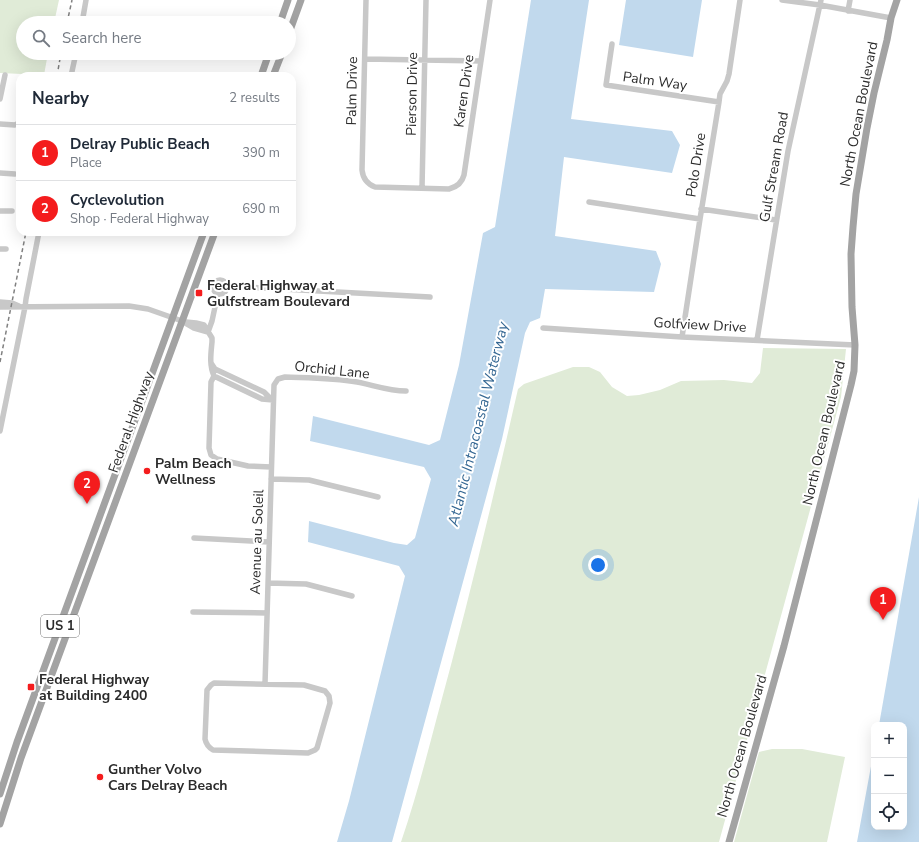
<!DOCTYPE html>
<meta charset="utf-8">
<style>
:root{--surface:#fff;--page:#f6f6f7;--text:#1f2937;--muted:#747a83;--line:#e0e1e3;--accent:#f41c1d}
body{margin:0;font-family:"Nunito Sans",sans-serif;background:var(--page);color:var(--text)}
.controls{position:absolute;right:12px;bottom:12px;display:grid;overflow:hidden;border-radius:8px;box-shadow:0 4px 16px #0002}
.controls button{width:36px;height:36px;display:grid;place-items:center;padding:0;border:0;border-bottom:1px solid var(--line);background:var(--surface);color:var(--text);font:20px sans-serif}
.you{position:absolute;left:598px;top:565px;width:14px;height:14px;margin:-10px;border:3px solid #fff;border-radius:50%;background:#1a73e8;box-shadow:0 0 0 6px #1a73e833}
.badge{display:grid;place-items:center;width:26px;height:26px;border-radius:50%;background:var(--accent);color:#fff;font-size:13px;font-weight:700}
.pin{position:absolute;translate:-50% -33px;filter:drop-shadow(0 1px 2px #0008)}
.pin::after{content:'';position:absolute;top:21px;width:14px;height:12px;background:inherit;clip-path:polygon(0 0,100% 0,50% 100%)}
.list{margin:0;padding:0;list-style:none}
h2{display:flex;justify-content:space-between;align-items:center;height:52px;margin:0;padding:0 16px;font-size:17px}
h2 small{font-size:13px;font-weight:400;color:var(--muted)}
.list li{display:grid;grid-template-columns:26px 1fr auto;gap:12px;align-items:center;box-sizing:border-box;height:56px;padding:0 16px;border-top:1px solid var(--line)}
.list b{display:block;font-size:15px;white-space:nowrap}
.list p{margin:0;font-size:13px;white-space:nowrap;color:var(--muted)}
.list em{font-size:13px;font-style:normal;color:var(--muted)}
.icon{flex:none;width:22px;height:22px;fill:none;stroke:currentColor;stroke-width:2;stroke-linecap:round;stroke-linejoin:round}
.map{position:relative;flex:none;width:919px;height:842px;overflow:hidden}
.search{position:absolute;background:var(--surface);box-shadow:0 4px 16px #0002;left:16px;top:16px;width:280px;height:44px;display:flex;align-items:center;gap:10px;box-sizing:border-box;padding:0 14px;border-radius:22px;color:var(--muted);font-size:15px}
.panel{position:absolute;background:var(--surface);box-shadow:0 4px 16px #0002;left:16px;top:72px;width:280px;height:164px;border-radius:12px}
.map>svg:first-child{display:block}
</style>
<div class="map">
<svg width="919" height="842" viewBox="0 0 919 842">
<rect width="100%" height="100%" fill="#fff"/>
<path fill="#e0ebd7" d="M 0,0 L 59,0 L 54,23 L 23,23 L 23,53 L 48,53 L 44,75 L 0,73 Z
M 763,348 L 846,349 L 841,397 L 719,842 L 401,842 C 415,801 426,759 437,717 C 467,608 493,499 518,389 L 524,384 L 573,367 L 589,367 L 600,372 L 612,387 L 627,396 L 639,395 L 660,390 L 681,381 L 724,380 L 752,383 L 760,373 Z
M 772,749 L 802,749 L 845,757 L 827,842 L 734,842 L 759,752 Z"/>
<path fill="#c1d9ed" d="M 531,0 L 589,0 L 571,119 L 672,131 L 680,145 L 672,173 L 564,157 L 555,236 L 656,251 L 661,264 L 654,292 L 545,289 L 540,318 L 530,322 L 525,333 L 502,439 L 392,842 L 337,842 L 349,801 L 405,576 L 399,566 L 308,542 L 309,521 L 394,543 L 407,545 L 415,538 L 431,479 L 424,467 L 310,441 L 313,416 L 429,445 L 440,440 L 459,365 L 483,233 L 495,227 Z
M 626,0 L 702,0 L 693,57 L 619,45 Z
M 919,497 L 919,842 L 857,842 L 874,750 L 874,827 L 904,827 L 904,725 L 879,725 Z"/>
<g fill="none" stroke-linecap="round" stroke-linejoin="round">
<path stroke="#c8c8c8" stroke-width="5.5" d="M 366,0 L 362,170 C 363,179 367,184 375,187 L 449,189 C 457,187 462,183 464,175 L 490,0
M 782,0 L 820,5 L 891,18
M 848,11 L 850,0
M 82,23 L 86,0
M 612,44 L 606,85 L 719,102
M 365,59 L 481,61
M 71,76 L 76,53
M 0,99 L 5,75
M 0,124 L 15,125 L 20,122
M 0,173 L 15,174
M 422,188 L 426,0
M 589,202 L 700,219
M 701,209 L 776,220
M 0,211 L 12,211
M 0,249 L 6,249
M213 287a7 7 0 1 1 14 0a7 7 0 1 1-14 0Z
M 227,286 L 430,297
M 0,302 L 12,303 L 19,306
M 0,307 L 129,306 L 148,309 L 182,321 L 194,328 L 208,332
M 186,322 L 196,323 L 204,325 L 212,338 L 212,342 C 211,353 209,365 214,376 L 262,399 L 273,400
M 543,328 L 682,337 L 855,345
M 208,332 L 212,321 L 218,293
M 682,337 L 700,219 L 719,102 L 720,94 L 727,81 L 729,74 L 740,0
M 757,340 L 788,151 L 821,0
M 211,363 L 215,369 L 264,392 L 272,400
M 214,376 L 211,382 L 209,448 L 211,455 L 217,459 L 248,466 L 271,467
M 0,431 L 25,307 L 26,299 L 39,232
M 271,479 L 309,480 L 378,497
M 194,538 L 269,542
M 268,583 L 306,584 L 352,596
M 193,612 L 267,613
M 214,683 L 304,685 L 325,691 L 329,696 L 330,703 L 317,748 L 315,750 L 308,753 L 213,750 C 208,747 206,744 205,739 L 207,690 L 211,685 Z
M 265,684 L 274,385 L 278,379 L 285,377 C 309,378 333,378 357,382 C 373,385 389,391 406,391"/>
<path stroke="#a3a3a3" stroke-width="7" d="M 280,23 L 288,0
M 289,33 L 301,0
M 261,76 L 269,53
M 273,76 L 282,53
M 0,794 L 17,742 L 204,232
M 0,824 L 21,758 L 215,232
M 729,842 L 784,646 L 851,385 L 854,371 L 855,345 L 852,307 L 851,254 L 853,227 L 856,194 L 867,128 L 874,93 L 887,40 L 891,18 L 897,0"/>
<path stroke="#808080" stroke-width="1.5" stroke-dasharray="4 3" stroke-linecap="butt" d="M 67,23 L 72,0
M 57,76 L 61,53
M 0,362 L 26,232"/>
</g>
<g fill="#f41c1d" stroke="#fff" stroke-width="1.5">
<rect x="195" y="289" width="8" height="8" rx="2"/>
<circle cx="147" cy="471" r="4"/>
<rect x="27" y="683" width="8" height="8" rx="2"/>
<circle cx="100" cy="777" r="4"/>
</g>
<g text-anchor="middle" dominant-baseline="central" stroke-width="4" stroke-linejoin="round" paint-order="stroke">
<rect fill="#fff" stroke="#6b6b6b" stroke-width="1" x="41" y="615" width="38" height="22" rx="3"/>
<g font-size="13" font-weight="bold" fill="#2b2b2b">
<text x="60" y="626">US 1</text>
</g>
<g font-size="14" fill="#2b2b2b" stroke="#fff">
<text transform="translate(655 81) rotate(8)">Palm Way</text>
<text transform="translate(352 91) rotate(-89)">Palm Drive</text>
<text transform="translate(464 91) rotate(-82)">Karen Drive</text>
<text transform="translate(412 94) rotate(-89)">Pierson Drive</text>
<text transform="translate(859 114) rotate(-79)">North Ocean Boulevard</text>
<text transform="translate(696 165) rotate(-81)">Polo Drive</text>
<text transform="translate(774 167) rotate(-80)">Gulf Stream Road</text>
<text transform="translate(700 325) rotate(3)">Golfview Drive</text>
<text transform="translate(332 370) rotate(6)">Orchid Lane</text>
<text transform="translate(131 422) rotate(-70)">Federal Highway</text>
<text transform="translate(824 433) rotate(-77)">North Ocean Boulevard</text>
<text transform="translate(257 542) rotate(-88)">Avenue au Soleil</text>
<text transform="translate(742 746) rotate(-74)">North Ocean Boulevard</text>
</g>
<g font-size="14" font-weight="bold" fill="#2b2b2b" stroke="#fff" text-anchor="start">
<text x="207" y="285">Federal Highway at<tspan x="207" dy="16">Gulfstream Boulevard</tspan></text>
<text x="155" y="463">Palm Beach<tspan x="155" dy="16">Wellness</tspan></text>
<text x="39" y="679">Federal Highway<tspan x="39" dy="16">at Building 2400</tspan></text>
<text x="108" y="769">Gunther Volvo<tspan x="108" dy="16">Cars Delray Beach</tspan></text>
</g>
<g font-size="15" font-style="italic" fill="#346793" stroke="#fff">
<text transform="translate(478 424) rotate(-76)">Atlantic Intracoastal Waterway</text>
</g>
</g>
</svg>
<div class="controls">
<button>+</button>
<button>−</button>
<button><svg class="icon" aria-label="locate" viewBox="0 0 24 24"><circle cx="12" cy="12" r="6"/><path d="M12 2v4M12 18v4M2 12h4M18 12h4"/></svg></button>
</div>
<div class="you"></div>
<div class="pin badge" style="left:883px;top:620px">1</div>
<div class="pin badge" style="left:87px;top:504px">2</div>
<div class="search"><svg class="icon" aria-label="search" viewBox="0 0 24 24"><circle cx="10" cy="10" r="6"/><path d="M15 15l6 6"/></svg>Search here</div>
<section class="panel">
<h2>Nearby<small>2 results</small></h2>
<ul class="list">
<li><span class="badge">1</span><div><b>Delray Public Beach</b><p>Place</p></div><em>390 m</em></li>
<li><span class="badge">2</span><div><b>Cyclevolution</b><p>Shop · Federal Highway</p></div><em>690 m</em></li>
</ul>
</section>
</div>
